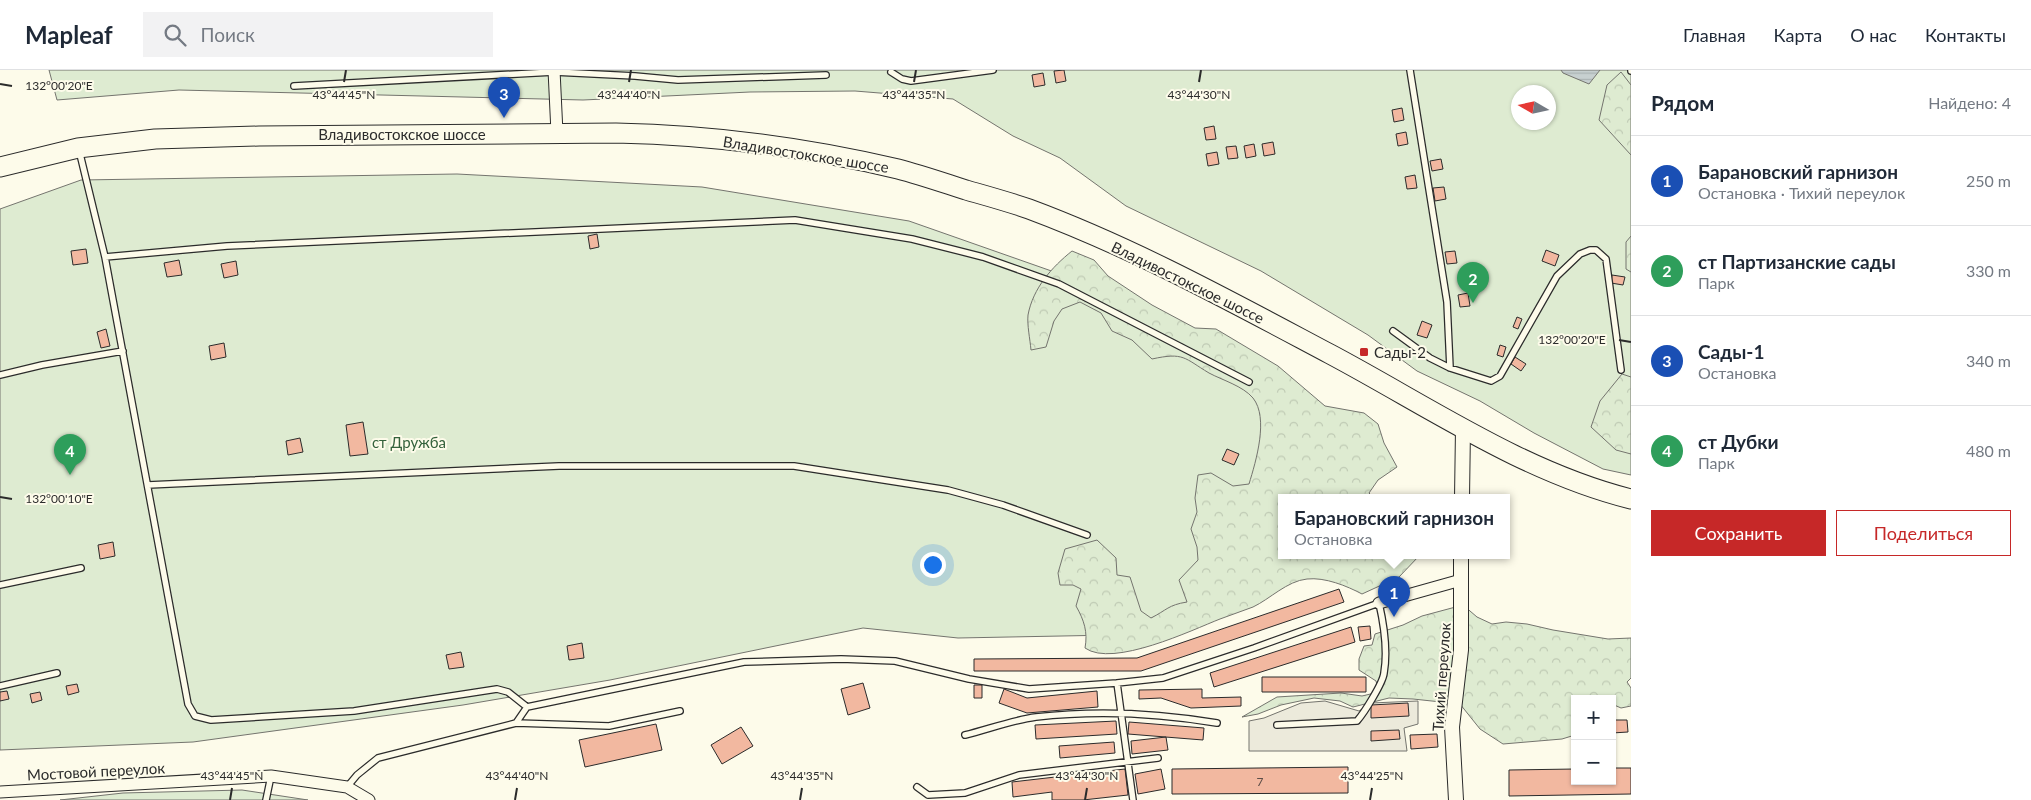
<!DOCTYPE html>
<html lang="ru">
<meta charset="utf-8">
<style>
:root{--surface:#fff;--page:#f2f2f3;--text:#1f2937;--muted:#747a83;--line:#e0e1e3;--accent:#c62828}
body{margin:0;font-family:Lato,sans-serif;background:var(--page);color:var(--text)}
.controls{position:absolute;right:15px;bottom:15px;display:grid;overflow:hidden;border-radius:0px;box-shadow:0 1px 4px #0004}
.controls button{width:45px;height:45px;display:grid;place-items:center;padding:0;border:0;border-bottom:1px solid var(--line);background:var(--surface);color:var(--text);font:25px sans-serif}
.compass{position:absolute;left:1511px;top:15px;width:45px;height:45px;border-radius:50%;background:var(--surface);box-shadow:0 1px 4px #0004;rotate:279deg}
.you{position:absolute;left:932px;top:494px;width:18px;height:18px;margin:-12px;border:4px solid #fff;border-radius:50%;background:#1a73e8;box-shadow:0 0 0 8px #1a73e833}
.badge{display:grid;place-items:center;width:32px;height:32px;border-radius:50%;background:var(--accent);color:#fff;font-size:16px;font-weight:700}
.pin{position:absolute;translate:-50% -41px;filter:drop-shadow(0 1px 2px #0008)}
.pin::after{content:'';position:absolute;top:26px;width:18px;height:15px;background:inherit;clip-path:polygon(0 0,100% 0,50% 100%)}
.popup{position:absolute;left:1278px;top:424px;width:232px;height:65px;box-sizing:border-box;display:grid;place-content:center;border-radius:0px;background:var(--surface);filter:drop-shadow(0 1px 4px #0005);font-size:16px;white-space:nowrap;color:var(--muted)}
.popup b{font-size:19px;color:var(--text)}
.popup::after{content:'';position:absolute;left:50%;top:100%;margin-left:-10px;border:10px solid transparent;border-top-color:var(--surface)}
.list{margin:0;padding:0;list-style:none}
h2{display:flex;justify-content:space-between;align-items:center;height:65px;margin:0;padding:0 20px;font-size:21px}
h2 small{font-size:16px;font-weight:400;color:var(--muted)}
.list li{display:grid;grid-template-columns:32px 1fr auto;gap:15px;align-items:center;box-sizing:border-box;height:90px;padding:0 20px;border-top:1px solid var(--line)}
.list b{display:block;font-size:19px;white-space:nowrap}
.list p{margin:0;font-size:16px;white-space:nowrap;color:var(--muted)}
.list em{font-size:16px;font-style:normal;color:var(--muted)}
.actions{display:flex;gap:10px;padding:15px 20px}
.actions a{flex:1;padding:11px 0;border:1px solid var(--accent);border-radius:0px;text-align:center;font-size:18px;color:var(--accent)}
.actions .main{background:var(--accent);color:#fff}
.icon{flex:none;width:28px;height:28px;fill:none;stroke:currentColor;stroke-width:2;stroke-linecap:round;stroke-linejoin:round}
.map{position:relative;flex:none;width:1631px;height:730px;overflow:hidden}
header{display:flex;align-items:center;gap:30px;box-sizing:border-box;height:70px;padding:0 25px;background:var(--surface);border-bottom:1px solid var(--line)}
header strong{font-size:24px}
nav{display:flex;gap:28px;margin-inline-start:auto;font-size:18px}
.search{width:350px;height:45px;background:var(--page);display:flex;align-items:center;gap:12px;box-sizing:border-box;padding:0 18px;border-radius:0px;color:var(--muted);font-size:19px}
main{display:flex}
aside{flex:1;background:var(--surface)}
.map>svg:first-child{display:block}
</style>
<header>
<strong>Mapleaf</strong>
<div class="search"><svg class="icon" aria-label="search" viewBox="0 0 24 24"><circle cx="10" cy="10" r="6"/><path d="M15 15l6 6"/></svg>Поиск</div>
<nav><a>Главная</a><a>Карта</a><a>О нас</a><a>Контакты</a></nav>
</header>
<main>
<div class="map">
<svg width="1631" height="730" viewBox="0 0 1631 730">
<defs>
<pattern id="forest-crowns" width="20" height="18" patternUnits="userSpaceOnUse" patternTransform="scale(1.25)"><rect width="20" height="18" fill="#deebd1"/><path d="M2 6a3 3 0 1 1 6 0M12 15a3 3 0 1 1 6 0" fill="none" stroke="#bfcab4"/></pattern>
<pattern id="water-rules" width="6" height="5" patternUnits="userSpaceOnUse" patternTransform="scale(1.25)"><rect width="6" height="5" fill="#c7d0d0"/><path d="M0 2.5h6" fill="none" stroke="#abb3b3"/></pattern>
</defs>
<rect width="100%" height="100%" fill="#fdfbea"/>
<path fill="#deebd1" stroke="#74746e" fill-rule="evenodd" d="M 49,0 L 1631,0 L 1631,405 L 1603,399 L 1534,363 L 1480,331 L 1417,301 L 1368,265 L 1261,201 L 1126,136 L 1060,88 L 1013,66 L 953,29 L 855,21 L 750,22 L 583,30 L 179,20 L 57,30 ZM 1518,22 L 1548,22 L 1548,52 L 1518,52 Z
M 457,104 L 702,117 L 909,151 L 1080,211 L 1304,326 L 1282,428 L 1283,489 L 1114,565 L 958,568 L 863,558 L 610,610 L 463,635 L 193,672 L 0,680 L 0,139 L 81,110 Z
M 242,720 L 308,730 L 60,730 L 123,723 Z"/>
<path fill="url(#forest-crowns)" stroke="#74746e" d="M 1621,2 L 1631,15 L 1631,85 L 1599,50 L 1607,15 Z
M 1631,166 L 1631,202 L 1626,199 L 1626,172 Z
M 1072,181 L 1094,190 L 1108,206 L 1152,235 L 1195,258 L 1216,259 L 1278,296 L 1325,336 L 1364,343 L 1378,354 L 1384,373 L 1397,397 L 1378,410 L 1369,423 L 1374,428 L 1282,428 L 1282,486 L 1419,486 L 1399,507 L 1362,524 C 1347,516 1325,507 1307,509 C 1287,511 1270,529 1253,537 C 1242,541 1231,545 1220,549 C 1192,560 1113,598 1085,578 C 1088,562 1084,550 1076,536 L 1081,519 L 1073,515 L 1060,515 L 1058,503 L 1065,479 L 1097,470 L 1116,488 L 1117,505 L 1130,507 L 1141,541 L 1151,548 C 1167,540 1168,535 1187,532 L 1179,510 L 1198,490 L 1197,477 L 1191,459 L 1197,442 L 1195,428 L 1198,405 L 1211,403 L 1233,416 L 1249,414 C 1256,391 1269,348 1253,328 C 1243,316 1222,310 1209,303 C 1184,288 1184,282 1152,289 L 1132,270 L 1112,261 L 1101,243 L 1080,232 L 1062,239 L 1054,251 L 1046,277 L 1031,280 C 1030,269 1027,255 1028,245 C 1033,218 1052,197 1072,181 Z
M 1622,304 L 1631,307 L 1631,384 L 1616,380 L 1591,357 L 1600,331 Z
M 1463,535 L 1477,547 L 1492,554 L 1506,552 L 1527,554 L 1553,560 L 1608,569 L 1631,568 L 1631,608 L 1627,612 L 1631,618 L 1631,636 L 1621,638 L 1612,634 L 1612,629 L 1575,629 L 1575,665 L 1562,669 L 1503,674 L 1480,659 L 1460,634 L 1413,629 L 1389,628 L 1353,637 L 1340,631 L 1314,628 L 1281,635 L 1258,644 L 1242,647 L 1277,627 L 1341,623 L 1362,626 L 1379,622 L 1376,611 L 1359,600 L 1359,589 L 1364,576 L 1372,575 L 1375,564 L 1403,555 L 1422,546 Z"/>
<path fill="#eceadb" stroke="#74746e" d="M 1325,631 L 1359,641 L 1371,633 L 1418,631 L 1418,654 L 1404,658 L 1407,681 L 1249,681 L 1249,651 L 1264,648 L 1301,633 Z"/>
<path fill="url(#water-rules)" stroke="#74746e" d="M 1561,0 L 1600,0 L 1589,14 L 1563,3 Z"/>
<path fill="#f2b8a0" stroke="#2b2b2b" d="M 1064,0 L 1066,11 L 1056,13 L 1054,1 Z
M 1043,3 L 1045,15 L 1034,17 L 1032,5 Z
M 1402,38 L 1404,50 L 1394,52 L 1392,40 Z
M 1214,56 L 1216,69 L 1206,70 L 1204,58 Z
M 1406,62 L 1408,74 L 1398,76 L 1396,64 Z
M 1273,72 L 1275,84 L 1264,86 L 1262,74 Z
M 1254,74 L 1256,86 L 1246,88 L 1244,76 Z
M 1236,76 L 1238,88 L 1228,89 L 1226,77 Z
M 1217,82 L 1219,94 L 1208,96 L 1206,84 Z
M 1441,89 L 1443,99 L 1432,101 L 1430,91 Z
M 1415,105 L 1417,118 L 1407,119 L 1405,107 Z
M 1444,117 L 1446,129 L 1435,131 L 1433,118 Z
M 597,164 L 599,177 L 590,179 L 588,166 Z
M 86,179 L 88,193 L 73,195 L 71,181 Z
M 1546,180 L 1559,185 L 1555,196 L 1542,191 Z
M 1455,181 L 1457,193 L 1447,194 L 1445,182 Z
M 179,190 L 182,205 L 167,207 L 164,193 Z
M 236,191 L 238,205 L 224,208 L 221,194 Z
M 1612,205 L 1625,207 L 1623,215 L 1611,213 Z
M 1468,223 L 1470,236 L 1460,237 L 1458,225 Z
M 1517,247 L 1522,249 L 1518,259 L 1513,257 Z
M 1422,251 L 1432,255 L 1427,268 L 1417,265 Z
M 106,259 L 110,276 L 101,278 L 97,262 Z
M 224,273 L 226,287 L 211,290 L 209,276 Z
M 1500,275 L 1506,277 L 1503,287 L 1497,285 Z
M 1515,287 L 1526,294 L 1521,301 L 1511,294 Z
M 363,352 L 368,384 L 350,386 L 346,355 Z
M 300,368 L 303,382 L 288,385 L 286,371 Z
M 1227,379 L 1239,384 L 1234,395 L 1222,390 Z
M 113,472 L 115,486 L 100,489 L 98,475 Z
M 1339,519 L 1344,532 L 1141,601 L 974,601 L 974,589 L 1137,588 Z
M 1370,556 L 1371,569 L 1360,571 L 1358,557 Z
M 1351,557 L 1355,572 L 1214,617 L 1210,603 Z
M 582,573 L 584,588 L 569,590 L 567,576 Z
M 461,582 L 464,597 L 449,599 L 446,585 Z
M 1262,607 L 1366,607 L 1366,622 L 1262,622 Z
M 863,613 L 870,638 L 848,645 L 841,619 Z
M 77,614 L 79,622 L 68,625 L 66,616 Z
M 974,615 L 982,615 L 982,628 L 974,628 Z
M 1004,619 L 1027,628 L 1097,621 L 1098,637 L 1027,643 L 999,633 Z
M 1202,619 L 1202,628 L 1241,627 L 1241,636 L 1191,638 L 1161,628 L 1139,629 L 1139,620 Z
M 7,621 L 9,629 L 0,631 L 0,622 Z
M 40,622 L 42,630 L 32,633 L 30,624 Z
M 1408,633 L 1409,646 L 1371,648 L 1371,635 Z
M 1612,650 L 1627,650 L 1628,662 L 1612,663 Z
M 1116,651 L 1117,664 L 1036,669 L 1035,655 Z
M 1129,652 L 1204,658 L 1203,670 L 1128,664 Z
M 656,654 L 662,680 L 585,697 L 579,670 Z
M 741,657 L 753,676 L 722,694 L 711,675 Z
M 1399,660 L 1400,669 L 1371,671 L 1371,661 Z
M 1437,664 L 1438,677 L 1411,679 L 1410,665 Z
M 1166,667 L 1168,680 L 1132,684 L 1131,671 Z
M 1114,672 L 1115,683 L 1060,688 L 1059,676 Z
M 1348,697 L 1348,723 L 1172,724 L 1172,699 Z
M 1612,698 L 1631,698 L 1631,724 L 1509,726 L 1509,700 L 1575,699 L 1575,711 L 1612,711 Z
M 1125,699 L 1128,725 L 1083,730 L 1052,730 L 1052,722 L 1013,727 L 1012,712 Z
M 1161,699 L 1165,719 L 1138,724 L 1135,704 Z"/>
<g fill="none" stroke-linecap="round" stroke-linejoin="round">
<g stroke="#2b2b2b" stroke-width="8">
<path id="service" d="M 1410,0 L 1447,232 L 1450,298
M 1631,0 L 1631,1
M 891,2 L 902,9 L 911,11 L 993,0
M 294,16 L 554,2 L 635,6 L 678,10 L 826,5
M 79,80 L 105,187 L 188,634 L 195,646 L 211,650 L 354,641 L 497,619 L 508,622 L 527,637
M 105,187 L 227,176 L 795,150 L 912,169 L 983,187 L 1059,214 L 1249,312
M 1393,261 L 1430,288 L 1450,298 L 1491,311 L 1500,306 L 1557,206 L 1580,184 L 1590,180 L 1596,180 L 1606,189 L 1621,300
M 0,305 L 42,295 L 123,281
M 148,415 L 559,396 L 794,396 L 948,420 L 1003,435 L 1087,465
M 0,515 L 81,498
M 1117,613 L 1133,730
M 0,616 L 57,603
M 516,653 L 609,656 L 680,641
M 965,665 C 989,659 1013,650 1036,647 C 1097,640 1157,643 1217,653
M 347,717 L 357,705 L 378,688 L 516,653 L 527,637 L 744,592 L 841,589 L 895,591 L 969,609 L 1029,619 L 1117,613 L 1163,608 L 1254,578 L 1379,533 C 1384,555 1388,580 1384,603 C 1383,613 1364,643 1357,651 L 1277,655
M 917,717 L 928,725 L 965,723 L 1019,705 L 1158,688
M 266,730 L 271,706"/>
</g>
<g stroke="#2b2b2b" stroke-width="13">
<path id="minor" d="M 554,0 L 557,63
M 1379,533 L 1461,510
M 0,722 L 271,706 L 347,717 L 369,730"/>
</g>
<g stroke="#2b2b2b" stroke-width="16">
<path id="tertiary" d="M 1462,428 L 1463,358
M 1456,730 L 1452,657 L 1461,580 L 1461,486"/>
</g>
<g stroke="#2b2b2b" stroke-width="21">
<path id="trunk" d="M 0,97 L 78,78 L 155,69 L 259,66 L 616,63 C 710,65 806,77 898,99 C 921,105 944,113 966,120 C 987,126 1009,132 1029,139 C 1134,178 1232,232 1330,284 C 1428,336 1523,402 1631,429"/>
</g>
<use href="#service" stroke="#fdfbea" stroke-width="5.5"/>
<use href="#minor" stroke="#fdfbea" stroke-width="11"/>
<use href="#tertiary" stroke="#fdfbea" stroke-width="14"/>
<use href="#trunk" stroke="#fdfbea" stroke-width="19"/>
</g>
<path fill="none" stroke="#2b2b2b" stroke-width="2" d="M 344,12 L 346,0M 629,12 L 631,0M 914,12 L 916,0M 1199,12 L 1201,0M 0,14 L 12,16M 1619,270 L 1631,272M 0,427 L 12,429M 230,730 L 232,718M 515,730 L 517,718M 800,730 L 802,718M 1085,730 L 1087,718M 1370,730 L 1372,718"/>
<rect fill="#c62828" stroke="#fdfbea" stroke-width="2" x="1359" y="277" width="10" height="10" rx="2.5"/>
<g text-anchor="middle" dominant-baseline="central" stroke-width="4" stroke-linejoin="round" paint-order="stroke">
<g font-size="12" fill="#5d4e48">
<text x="1260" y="711">7</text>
</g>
<g font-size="15" fill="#2b2b2b" stroke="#fdfbea">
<text x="402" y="64">Владивостокское шоссе</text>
<text transform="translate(806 84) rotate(9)">Владивостокское шоссе</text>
<text transform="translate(1188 212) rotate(26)">Владивостокское шоссе</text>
<text transform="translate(1441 607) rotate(-86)">Тихий переулок</text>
<text transform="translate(96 701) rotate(-3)">Мостовой переулок</text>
</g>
<g font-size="15" fill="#2b2b2b" stroke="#fdfbea" text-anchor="start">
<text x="1374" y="282">Сады-2</text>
</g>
<g font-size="15" fill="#34623c" stroke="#fdfbea">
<text x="409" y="372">ст Дружба</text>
</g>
</g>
<g font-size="12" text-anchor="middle" fill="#2b2b2b" stroke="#fdfbea" stroke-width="4" stroke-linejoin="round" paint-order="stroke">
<text x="59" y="20">132°00'20"E</text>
<text x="344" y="29">43°44'45"N</text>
<text x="629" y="29">43°44'40"N</text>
<text x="914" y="29">43°44'35"N</text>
<text x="1199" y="29">43°44'30"N</text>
<text x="1572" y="274">132°00'20"E</text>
<text x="59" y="433">132°00'10"E</text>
<text x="232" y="710">43°44'45"N</text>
<text x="517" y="710">43°44'40"N</text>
<text x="802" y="710">43°44'35"N</text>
<text x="1087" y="710">43°44'30"N</text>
<text x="1372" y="710">43°44'25"N</text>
</g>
</svg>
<div class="controls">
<button>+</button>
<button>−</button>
</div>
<svg class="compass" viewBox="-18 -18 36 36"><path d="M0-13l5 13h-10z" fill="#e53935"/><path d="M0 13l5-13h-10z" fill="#747a83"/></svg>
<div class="you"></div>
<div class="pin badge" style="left:1394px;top:547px;background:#1a4fb4">1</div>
<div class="popup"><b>Барановский гарнизон</b>Остановка</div>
<div class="pin badge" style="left:1473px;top:233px;background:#2e9e5b">2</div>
<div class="pin badge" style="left:504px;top:48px;background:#1a4fb4">3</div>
<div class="pin badge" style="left:70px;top:405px;background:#2e9e5b">4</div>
</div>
<aside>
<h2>Рядом<small>Найдено: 4</small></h2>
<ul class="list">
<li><span class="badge" style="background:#1a4fb4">1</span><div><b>Барановский гарнизон</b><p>Остановка · Тихий переулок</p></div><em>250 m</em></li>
<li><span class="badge" style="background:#2e9e5b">2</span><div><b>ст Партизанские сады</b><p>Парк</p></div><em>330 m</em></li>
<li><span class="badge" style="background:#1a4fb4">3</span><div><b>Сады-1</b><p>Остановка</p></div><em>340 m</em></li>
<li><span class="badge" style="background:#2e9e5b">4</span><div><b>ст Дубки</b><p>Парк</p></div><em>480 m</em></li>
</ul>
<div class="actions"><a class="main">Сохранить</a><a>Поделиться</a></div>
</aside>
</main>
